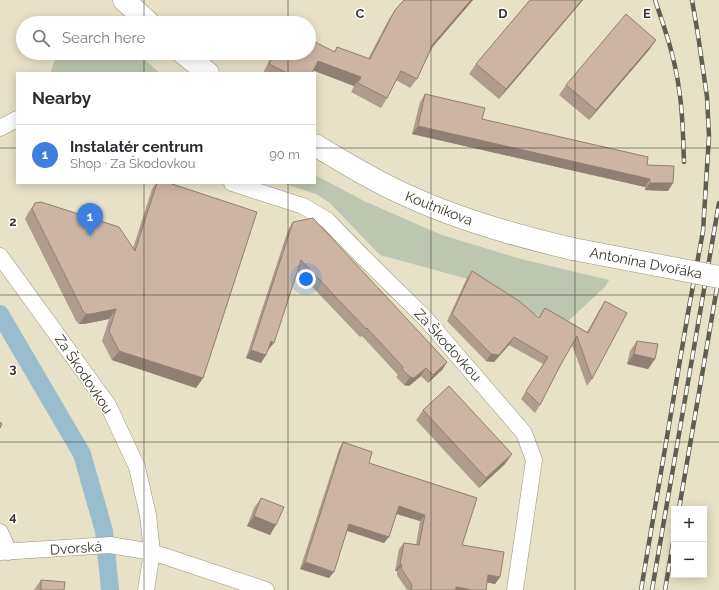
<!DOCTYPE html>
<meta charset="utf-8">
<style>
:root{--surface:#fff;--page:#f7f7f7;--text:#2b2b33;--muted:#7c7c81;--line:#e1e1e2;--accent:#744e2b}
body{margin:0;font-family:Raleway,sans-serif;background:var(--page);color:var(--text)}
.controls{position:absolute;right:12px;bottom:12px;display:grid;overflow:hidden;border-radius:0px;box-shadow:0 2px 10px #0003}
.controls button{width:36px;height:36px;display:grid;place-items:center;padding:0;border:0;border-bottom:1px solid var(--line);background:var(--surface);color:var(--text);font:20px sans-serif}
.you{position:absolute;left:306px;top:279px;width:14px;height:14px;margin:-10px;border:3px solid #fff;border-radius:50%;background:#1a73e8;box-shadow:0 0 0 6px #1a73e833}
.badge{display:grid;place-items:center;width:26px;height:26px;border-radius:50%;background:var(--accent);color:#fff;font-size:13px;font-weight:700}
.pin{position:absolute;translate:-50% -33px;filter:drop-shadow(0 1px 2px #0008)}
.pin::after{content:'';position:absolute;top:21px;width:14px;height:12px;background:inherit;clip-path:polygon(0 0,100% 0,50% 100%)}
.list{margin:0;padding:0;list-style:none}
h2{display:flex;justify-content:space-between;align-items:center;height:52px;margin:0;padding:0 16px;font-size:17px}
h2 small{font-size:13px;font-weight:400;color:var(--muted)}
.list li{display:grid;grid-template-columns:26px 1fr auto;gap:12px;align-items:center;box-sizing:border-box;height:60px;padding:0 16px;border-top:1px solid var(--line)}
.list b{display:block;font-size:15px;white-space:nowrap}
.list p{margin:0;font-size:13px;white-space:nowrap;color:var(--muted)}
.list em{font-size:13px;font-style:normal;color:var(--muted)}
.icon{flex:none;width:22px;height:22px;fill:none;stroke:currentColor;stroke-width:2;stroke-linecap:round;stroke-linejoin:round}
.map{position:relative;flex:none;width:719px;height:590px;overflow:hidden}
.search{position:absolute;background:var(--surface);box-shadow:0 2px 10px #0003;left:16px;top:16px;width:300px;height:44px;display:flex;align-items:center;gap:10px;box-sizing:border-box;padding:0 14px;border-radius:22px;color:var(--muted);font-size:15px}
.panel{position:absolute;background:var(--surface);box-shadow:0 2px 10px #0003;left:16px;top:72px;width:300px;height:112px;border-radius:0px}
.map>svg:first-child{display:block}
</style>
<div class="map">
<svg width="719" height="590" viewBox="0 0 719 590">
<rect width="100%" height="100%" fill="#e7e1c7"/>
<path fill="#bdc6b0" d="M 58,53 L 137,53 L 160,73 L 51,73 L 52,67 Z
M 315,175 L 364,201 L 442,235 L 521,259 L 609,280 L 606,286 L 565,324 L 510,306 L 468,279 L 380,255 L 330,203 L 316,194 L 282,183 L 315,183 Z"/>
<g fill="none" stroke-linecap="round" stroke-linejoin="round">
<path stroke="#9abdcd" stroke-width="18" d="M 0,314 L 82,454 L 104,531 L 110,590"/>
<g stroke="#99937b" stroke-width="17">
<path id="minor" d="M 0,128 L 17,119
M 232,183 L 303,206 L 327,220 L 363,257 L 426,319 L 524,433 L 534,460 L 515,590
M 0,256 L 108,405 L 137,467 L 148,515 L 152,552 L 146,590
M 0,532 L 9,552
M 0,552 L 110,545 L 152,552 L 266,590"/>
</g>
<g stroke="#99937b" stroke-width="23">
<path id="primary" d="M 124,0 L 149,23
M 183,53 L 208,73
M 315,145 C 345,163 376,182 408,196 C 460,220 517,236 573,249"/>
</g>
<use href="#minor" stroke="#fff" stroke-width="16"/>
<use href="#primary" stroke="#fff" stroke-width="22"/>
<g stroke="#605e50" stroke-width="4.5">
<path id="rail" d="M 655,0 C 665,29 675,58 679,89 C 683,113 683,137 684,162
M 679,509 L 719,276
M 641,590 L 688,313 L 703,231 L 709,136 L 707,97 L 698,35 L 692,0
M 652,590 L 719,203
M 665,590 L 674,537"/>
</g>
<use href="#rail" stroke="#fff" stroke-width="3" stroke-dasharray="9" stroke-linecap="butt"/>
<g stroke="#99937b" stroke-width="23" stroke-linecap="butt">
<path id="primary-bridge" d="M 573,249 L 719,277"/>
</g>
<use href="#primary-bridge" stroke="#fff" stroke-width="22"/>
</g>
<path fill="#b09c8e" d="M 404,0 L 473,0 L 432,48 L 417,79 L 410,88 L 396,80 L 387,98 L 381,108 L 351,92 L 354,86 L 313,70 L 312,73 L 263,73 L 273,53 L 309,53 L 334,52 L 337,47 L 368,59 L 389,19 L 395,10 Z
M 530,0 L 583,0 L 499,99 L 469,74 L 476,64 Z
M 656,40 L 649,50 L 589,120 L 559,95 L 566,85 Z
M 425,94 L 482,119 L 647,165 L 668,191 L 645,190 L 645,187 L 412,134 L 420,102 Z
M 156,183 L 169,183 L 203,378 L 196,388 L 112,360 L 102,341 L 109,319 L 84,324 L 79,324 L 76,321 L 25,219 L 28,213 L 35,203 L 133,248 L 152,189 Z
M 293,222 L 447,362 L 442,370 L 428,383 L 421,376 L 409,386 L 404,385 L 396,377 L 398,375 L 362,336 L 360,337 L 297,271 L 268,350 L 261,363 L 246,358 L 288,230 Z
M 472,271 L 538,318 L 545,308 L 587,332 L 600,309 L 605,301 L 592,379 L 587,386 L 572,345 L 561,364 L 540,405 L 535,413 L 521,399 L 543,364 L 509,345 L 494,362 L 486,361 L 447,321 L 467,278 Z
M 637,341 L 655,359 L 648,369 L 627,364 L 630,351 Z
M 423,410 L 512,454 L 505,464 L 479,488 L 416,420 Z
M 343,442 L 369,463 L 462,545 L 500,577 L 495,584 L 487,582 L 486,590 L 407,590 L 397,575 L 397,571 L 395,571 L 399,549 L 404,543 L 416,545 L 420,521 L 396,514 L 384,543 L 347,531 L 329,578 L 300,569 L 339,449 Z
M 261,498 L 270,535 L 247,526 L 254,508 Z
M 41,580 L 64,590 L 34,590 Z"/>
<path fill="#907f74" d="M 471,0 L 473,0 L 427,53 L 433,44 Z
M 582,0 L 583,0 L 499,99 L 506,89 Z
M 656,40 L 649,50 L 589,120 L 596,110 Z
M 318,61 L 361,77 L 354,86 L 312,70 Z
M 418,126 L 650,179 L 645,187 L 412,134 Z
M 650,183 L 673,183 L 668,191 L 645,190 Z
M 116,309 L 109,319 L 84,324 L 79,324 L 86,314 Z
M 514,337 L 509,345 L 494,362 L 486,361 L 491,354 Z
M 271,341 L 274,343 L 268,350 L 265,349 Z
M 251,350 L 266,355 L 261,363 L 246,358 Z
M 119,351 L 203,378 L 196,388 L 112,360 Z
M 634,354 L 655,359 L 648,369 L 627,364 Z
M 447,362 L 442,370 L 428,383 L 433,375 Z
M 426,368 L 421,376 L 409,386 L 404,385 L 410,377 Z
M 512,454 L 505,464 L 479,488 L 486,478 Z
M 399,506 L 425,515 L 420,521 L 394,513 Z
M 254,516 L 276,525 L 270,535 L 247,526 Z
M 349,524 L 389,537 L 384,543 L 345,530 Z
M 305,562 L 334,572 L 329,578 L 300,569 Z
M 400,564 L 402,565 L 397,571 L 395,571 Z
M 488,575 L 500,577 L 495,584 L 484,582 Z
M 456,587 L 473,590 L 454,590 Z"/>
<path fill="#cdb5a5" stroke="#907f74" d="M 404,0 L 471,0 L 433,44 L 417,79 L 401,71 L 387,98 L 358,83 L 361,77 L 318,61 L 312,73 L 287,73 L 269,64 L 275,53 L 309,53 L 309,39 L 335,52 L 337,47 L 370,59 L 395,10 Z
M 530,0 L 582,0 L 506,89 L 476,64 Z
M 626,14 L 656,40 L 596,110 L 566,85 Z
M 425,94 L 485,108 L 482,119 L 648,157 L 647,165 L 674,166 L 673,183 L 650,183 L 650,179 L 418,126 Z
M 157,183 L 169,183 L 257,212 L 203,378 L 119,351 L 109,331 L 116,309 L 91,314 L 86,314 L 83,311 L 32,209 L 35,203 L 41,202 L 119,227 L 135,251 Z
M 313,218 L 447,362 L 433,375 L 426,368 L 414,378 L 410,377 L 402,369 L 403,367 L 367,328 L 366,329 L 301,260 L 274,343 L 271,341 L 266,355 L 251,350 L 293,222 Z
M 472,271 L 519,301 L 539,318 L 545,308 L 588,333 L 605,301 L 627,313 L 592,379 L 577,336 L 561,364 L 540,405 L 526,391 L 548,357 L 514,337 L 499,355 L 491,354 L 452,314 Z
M 637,341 L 658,344 L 655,359 L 634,354 Z
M 449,386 L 512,454 L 486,478 L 423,410 Z
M 0,422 L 2,424 L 0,428 Z
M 343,442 L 372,452 L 369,463 L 477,498 L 462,545 L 504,552 L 500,577 L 488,575 L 486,590 L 473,590 L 456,587 L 456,590 L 411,590 L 412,585 L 401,568 L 402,565 L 400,564 L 404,543 L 419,545 L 425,515 L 399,506 L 389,537 L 349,524 L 334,572 L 305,562 Z
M 261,498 L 284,507 L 276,525 L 254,516 Z
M 41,580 L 65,582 L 64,590 L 41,590 Z"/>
<path fill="none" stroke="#39372d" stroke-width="1" stroke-opacity="0.55" d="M 144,0 L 144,23M 288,0 L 288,23M 431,0 L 431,590M 575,0 L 575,590M 144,53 L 144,73M 288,53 L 288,73M 0,148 L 17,148M 315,148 L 719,148M 144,183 L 144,590M 288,183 L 288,590M 0,295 L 719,295M 0,442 L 719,442"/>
<g text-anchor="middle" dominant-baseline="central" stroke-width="3" stroke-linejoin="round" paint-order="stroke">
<g font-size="14" fill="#39372d" stroke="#fff">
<text transform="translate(439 208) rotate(21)">Koutníkova</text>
<text transform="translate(646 263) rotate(11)">Antonína Dvořáka</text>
<text transform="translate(448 345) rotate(48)">Za Škodovkou</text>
<text transform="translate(84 374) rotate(56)">Za Škodovkou</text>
<text transform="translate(76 548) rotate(-4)">Dvorská</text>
</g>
</g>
<g font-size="13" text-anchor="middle" font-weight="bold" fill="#39372d" stroke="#fff" stroke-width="3" stroke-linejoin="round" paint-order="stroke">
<text x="360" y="18">C</text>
<text x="503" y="18">D</text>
<text x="647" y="18">E</text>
<text x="13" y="226">2</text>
<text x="13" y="373">3</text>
<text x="13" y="521">4</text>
</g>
</svg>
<div class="controls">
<button>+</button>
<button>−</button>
</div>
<div class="you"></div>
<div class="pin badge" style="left:90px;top:236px;background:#3f7fe0">1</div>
<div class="search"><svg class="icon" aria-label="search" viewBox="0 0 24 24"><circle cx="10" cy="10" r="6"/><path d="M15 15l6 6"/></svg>Search here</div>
<section class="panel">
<h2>Nearby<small></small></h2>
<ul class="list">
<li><span class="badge" style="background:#3f7fe0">1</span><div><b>Instalatér centrum</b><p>Shop · Za Škodovkou</p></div><em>90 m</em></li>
</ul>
</section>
</div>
